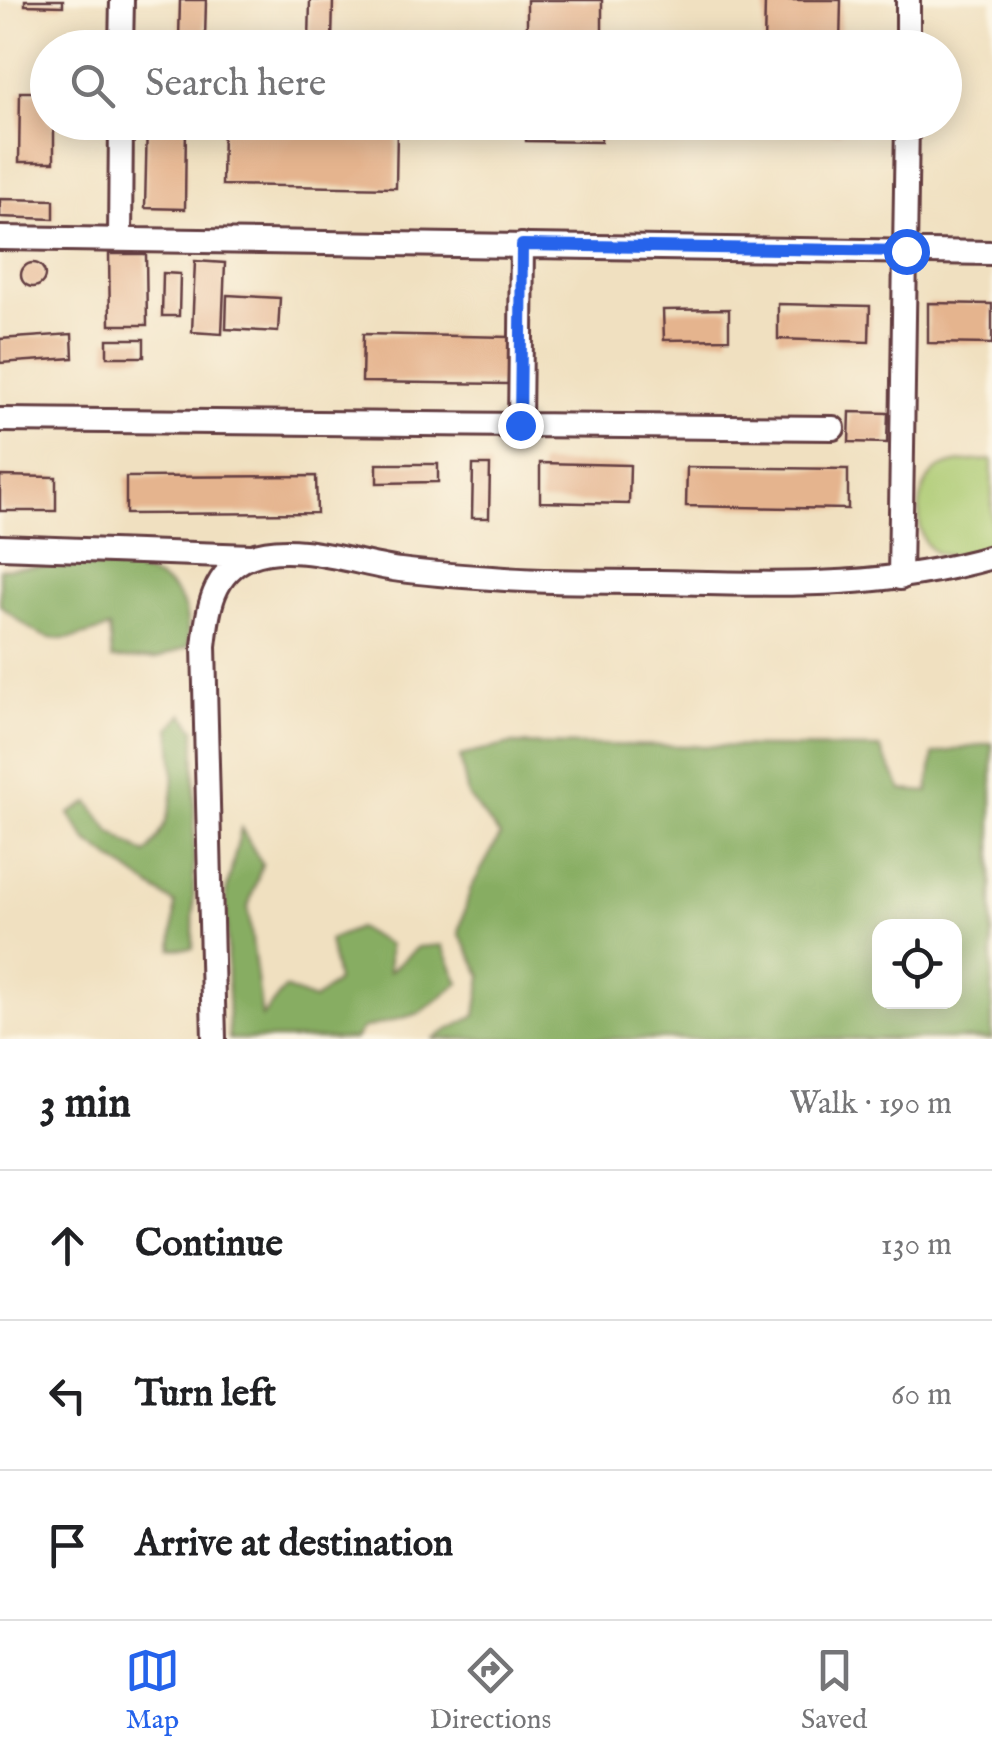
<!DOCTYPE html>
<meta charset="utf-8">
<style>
:root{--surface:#fff;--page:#f2f2f2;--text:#202124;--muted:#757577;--line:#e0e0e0;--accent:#2563eb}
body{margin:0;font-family:"IM FELL English",serif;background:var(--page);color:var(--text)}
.controls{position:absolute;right:30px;bottom:30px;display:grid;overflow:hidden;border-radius:20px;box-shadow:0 5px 25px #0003}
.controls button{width:90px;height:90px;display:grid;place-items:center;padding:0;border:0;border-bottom:2px solid var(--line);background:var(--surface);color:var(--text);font:50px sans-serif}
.stop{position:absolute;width:30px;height:30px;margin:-22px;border:8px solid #2563eb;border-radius:50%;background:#fff}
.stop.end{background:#2563eb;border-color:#fff;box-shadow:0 2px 10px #0008}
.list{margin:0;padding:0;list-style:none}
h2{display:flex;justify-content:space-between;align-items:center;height:130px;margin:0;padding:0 40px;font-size:42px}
h2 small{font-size:32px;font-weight:400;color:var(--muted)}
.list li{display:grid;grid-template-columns:65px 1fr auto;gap:30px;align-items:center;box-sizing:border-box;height:150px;padding:0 40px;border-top:2px solid var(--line)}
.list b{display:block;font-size:38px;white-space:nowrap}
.list em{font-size:32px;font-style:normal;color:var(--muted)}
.icon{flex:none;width:55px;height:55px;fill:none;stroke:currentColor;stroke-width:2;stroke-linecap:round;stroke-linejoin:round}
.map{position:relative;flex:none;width:992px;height:1039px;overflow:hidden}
.search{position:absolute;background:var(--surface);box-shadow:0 5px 25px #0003;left:30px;right:30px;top:30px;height:110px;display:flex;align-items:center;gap:25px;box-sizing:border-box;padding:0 35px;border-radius:55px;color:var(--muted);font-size:38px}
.sheet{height:580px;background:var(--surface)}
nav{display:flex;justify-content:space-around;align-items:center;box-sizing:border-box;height:140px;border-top:2px solid var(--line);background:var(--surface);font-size:28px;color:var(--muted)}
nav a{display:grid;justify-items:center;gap:5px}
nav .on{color:var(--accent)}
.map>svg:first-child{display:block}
</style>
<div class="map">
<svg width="992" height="1039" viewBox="0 0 992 1039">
<rect width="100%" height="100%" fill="#fcf5e5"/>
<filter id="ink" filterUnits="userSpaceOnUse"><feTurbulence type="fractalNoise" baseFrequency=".01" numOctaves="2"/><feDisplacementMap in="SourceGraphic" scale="20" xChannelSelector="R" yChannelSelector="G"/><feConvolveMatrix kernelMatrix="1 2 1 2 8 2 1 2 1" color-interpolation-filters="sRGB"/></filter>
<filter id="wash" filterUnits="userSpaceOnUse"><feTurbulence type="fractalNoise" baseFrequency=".0048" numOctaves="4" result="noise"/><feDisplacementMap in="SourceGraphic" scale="40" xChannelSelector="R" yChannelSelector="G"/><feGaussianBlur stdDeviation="2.25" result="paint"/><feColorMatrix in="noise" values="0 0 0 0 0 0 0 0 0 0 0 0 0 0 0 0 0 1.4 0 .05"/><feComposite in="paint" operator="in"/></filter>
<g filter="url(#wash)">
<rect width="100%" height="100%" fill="#f0e0c0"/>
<path fill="#aac970" stroke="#7a744e" stroke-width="2.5" d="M 992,460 L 992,547 C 976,551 954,560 937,553 C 911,542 916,484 937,470 C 953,460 975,461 992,460 Z"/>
<path fill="#87ad62" stroke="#686646" stroke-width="2.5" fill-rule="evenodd" d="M 41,566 C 84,567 165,556 184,607 C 188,618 188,634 189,646 L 157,659 L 112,659 L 109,628 C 50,647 46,643 0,605 L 0,569 Z
M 183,714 L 195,729 L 193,948 L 172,949 L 175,904 L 87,841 L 69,814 L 89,802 L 111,832 L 146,854 C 178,818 176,774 170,728 Z
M 992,743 L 992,1039 L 432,1039 L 476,1015 L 482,976 L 459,933 L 470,890 L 500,836 L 468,796 L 460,756 L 510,744 L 880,748 L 902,790 L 928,792 L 933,754 ZM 954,926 L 954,1002 L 880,1002 L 880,926 Z
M 241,828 L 262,864 L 248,907 L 262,1017 L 285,988 L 314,1000 L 337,981 L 329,940 L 358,928 L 389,945 L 389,972 L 418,947 L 442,945 L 459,983 L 420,1013 L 362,1029 L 355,1039 L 229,1039 L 226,893 Z"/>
<g id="blocks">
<path fill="#e5b48e" d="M 25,0 L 63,0 L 63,6 L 25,5 Z
M 180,0 L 206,0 L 205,40 L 179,39 Z
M 310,0 L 333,0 L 332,42 L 309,42 Z
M 527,0 L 602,0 L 602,48 L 527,48 Z
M 765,0 L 841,0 L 840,48 L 764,48 Z
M 20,92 L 48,92 L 48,122 L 54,122 L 54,162 L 19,162 Z
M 147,122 L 186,122 L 185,209 L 145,208 Z
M 526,122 L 601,122 L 601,142 L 526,141 Z
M 764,122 L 840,122 L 840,133 L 764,133 Z
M 223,125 L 397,128 L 396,188 L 222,185 Z
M 0,199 L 54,200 L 54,219 L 0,217 Z
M 109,254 L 146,254 L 147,325 L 110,325 Z
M 195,261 L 225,263 L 222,334 L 192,332 Z
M21 275a12 12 0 1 1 24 0a12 12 0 1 1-24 0Z
M 163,273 L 180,274 L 179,316 L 162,316 Z
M 227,295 L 280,298 L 278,332 L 226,329 Z
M 928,303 L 992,304 L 992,344 L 928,343 Z
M 778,304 L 870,306 L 869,342 L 778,339 Z
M 729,309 L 729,339 L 664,340 L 663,310 Z
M 72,334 L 73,358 L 0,363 L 0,339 Z
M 363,334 L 509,337 L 508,384 L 362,382 Z
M 107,339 L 144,339 L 144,357 L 107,357 Z
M 850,412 L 888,413 L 887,443 L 849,442 Z
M 540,463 L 630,465 L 629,504 L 540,502 Z
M 377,464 L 438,464 L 438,482 L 377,483 Z
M 473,465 L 490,465 L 489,518 L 472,518 Z
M 687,467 L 848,469 L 848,509 L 686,506 Z
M 0,476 L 56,477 L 56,511 L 0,511 Z
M 316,476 L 317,513 L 126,514 L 126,477 Z"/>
</g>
</g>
<g filter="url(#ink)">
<use href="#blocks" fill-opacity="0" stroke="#633c41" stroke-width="2.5"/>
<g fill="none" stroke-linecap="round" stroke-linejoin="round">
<g stroke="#633c41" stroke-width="28">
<path id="minor" d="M 121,48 L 122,0
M 908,48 L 908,0
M 0,238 L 992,253
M 120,239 L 121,122
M 0,420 L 833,428
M 520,425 L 522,245
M 0,547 L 251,556
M 900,578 L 907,122
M 214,1039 L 204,646 C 208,610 212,572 250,557 C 293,540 357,564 400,570 C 431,574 461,576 492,578 C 547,583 604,581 659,582 C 779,584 876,590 992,557"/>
</g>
<use href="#minor" stroke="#fff" stroke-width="22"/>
</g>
</g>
<g fill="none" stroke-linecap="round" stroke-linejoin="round" filter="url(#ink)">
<path stroke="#2563eb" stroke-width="12" d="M 520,425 L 522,245 L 906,251"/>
</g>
</svg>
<div class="controls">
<button><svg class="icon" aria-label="locate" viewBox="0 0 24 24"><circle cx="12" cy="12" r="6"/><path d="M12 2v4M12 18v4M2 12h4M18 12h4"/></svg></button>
</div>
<div class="stop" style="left:906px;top:251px"></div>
<div class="stop end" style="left:520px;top:425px"></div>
<div class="search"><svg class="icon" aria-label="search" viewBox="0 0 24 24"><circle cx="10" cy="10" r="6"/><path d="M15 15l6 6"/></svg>Search here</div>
</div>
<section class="sheet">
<h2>3 min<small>Walk · 190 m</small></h2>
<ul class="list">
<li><svg class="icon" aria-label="ahead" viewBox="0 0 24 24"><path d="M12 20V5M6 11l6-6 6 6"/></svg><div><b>Continue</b></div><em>130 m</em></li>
<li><svg class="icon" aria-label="left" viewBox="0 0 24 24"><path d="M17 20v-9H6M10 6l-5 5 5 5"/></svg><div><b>Turn left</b></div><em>60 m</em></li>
<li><svg class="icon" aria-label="arrive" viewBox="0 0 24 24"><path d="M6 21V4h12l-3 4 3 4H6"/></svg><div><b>Arrive at destination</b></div></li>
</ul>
</section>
<nav>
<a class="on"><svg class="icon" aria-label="map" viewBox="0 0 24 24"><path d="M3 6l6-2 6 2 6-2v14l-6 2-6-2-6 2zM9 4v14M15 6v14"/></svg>Map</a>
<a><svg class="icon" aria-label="directions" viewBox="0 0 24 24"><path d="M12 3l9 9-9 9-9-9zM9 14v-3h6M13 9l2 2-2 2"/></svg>Directions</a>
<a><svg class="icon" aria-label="saved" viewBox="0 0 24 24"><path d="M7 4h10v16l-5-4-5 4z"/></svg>Saved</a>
</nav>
